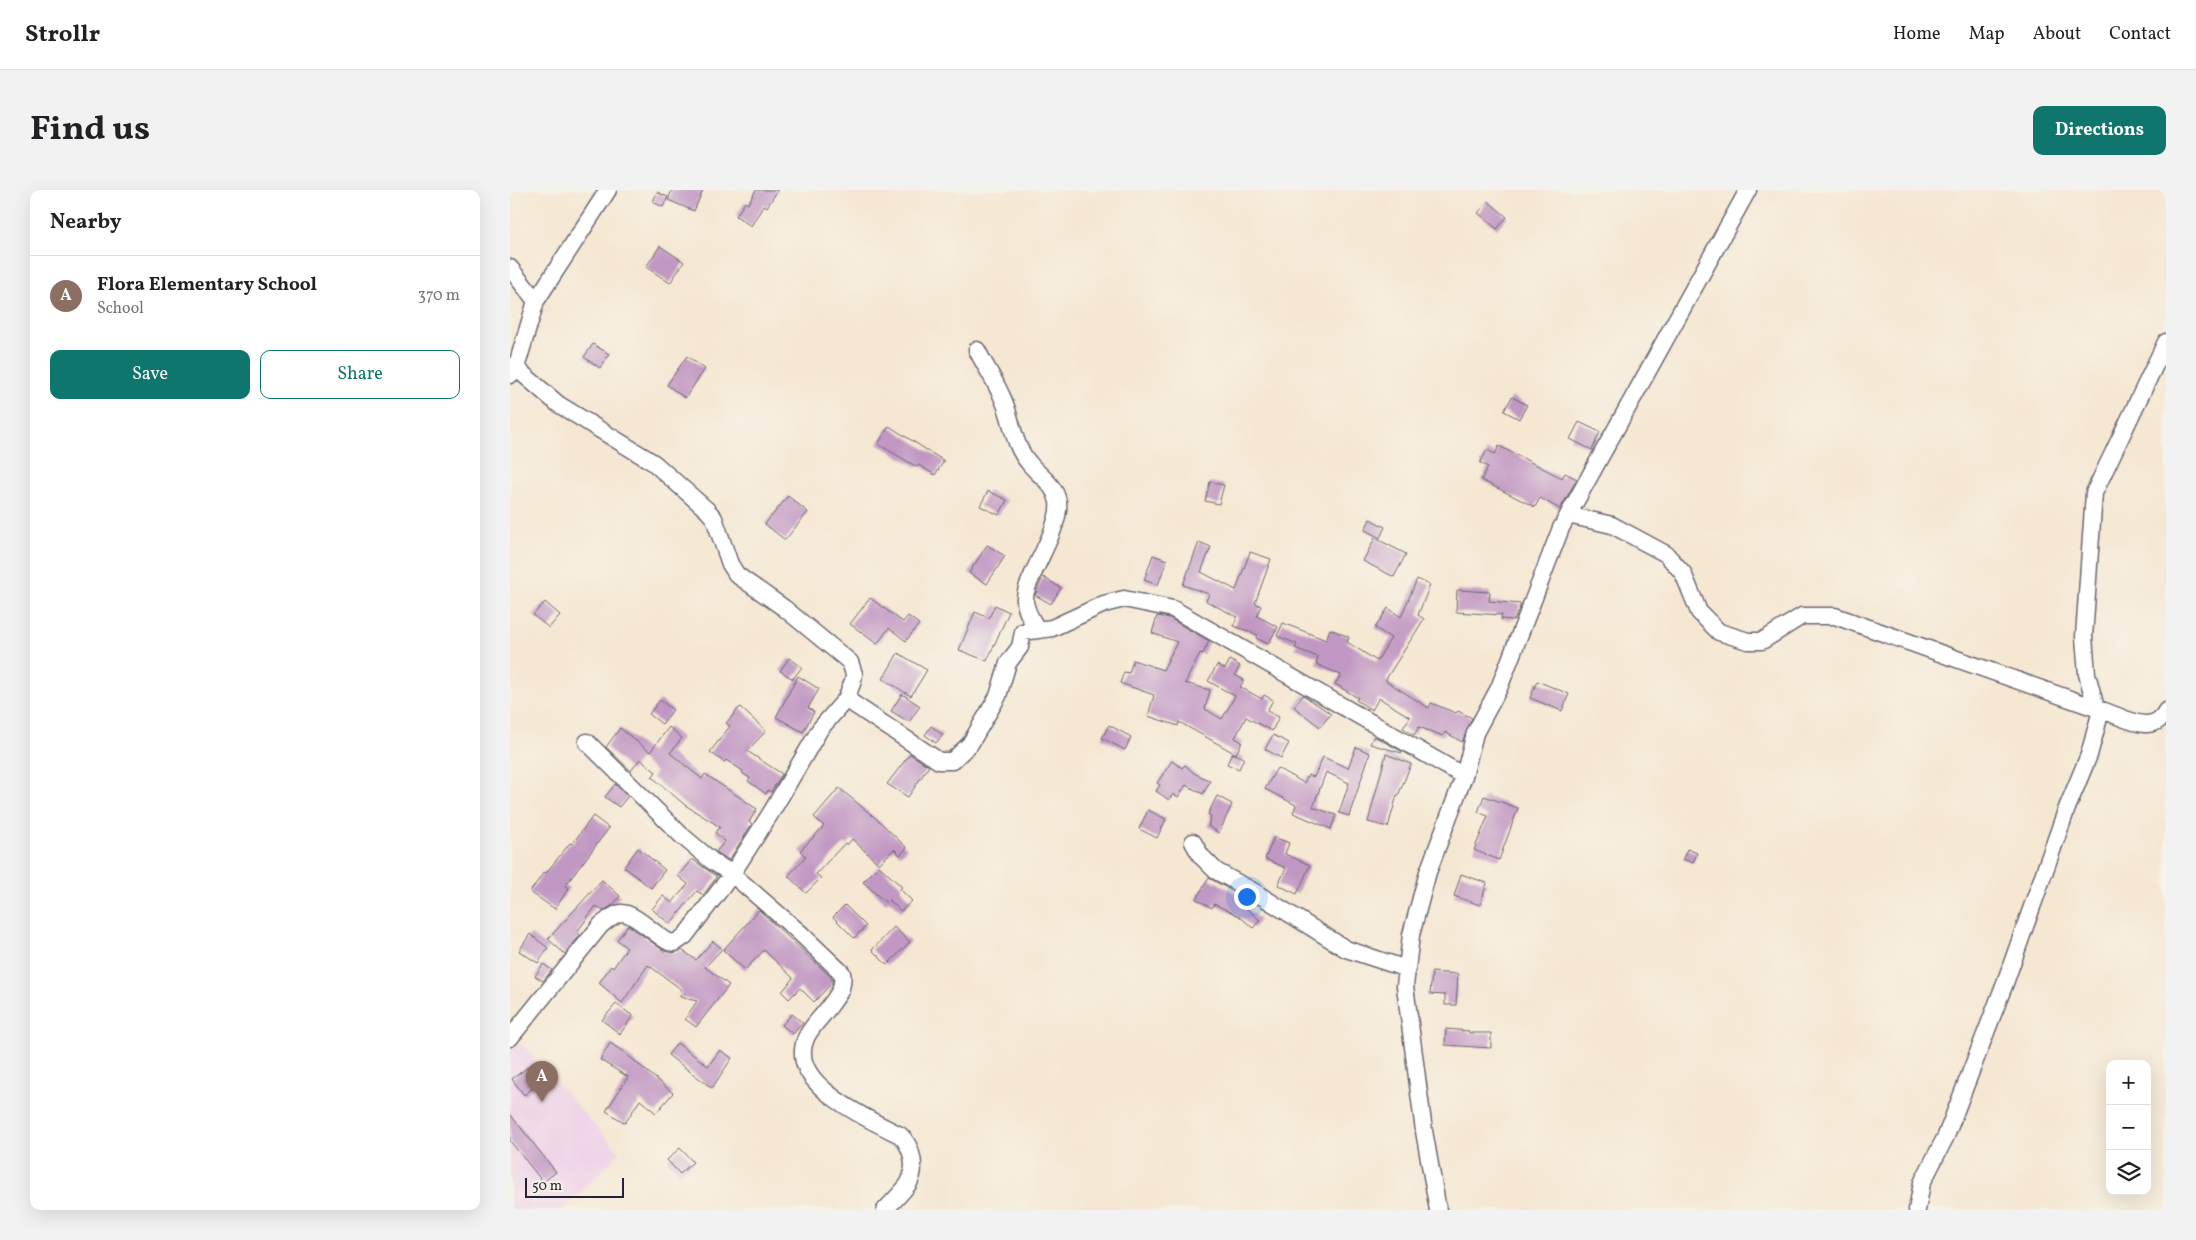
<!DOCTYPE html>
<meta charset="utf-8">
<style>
:root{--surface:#fff;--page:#f2f2f2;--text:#202124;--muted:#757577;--line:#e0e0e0;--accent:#0f766e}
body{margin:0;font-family:Vollkorn,serif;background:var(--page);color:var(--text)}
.controls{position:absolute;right:15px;bottom:15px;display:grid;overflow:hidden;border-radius:10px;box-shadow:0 5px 20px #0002}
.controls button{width:45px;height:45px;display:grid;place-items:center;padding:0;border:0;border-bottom:1px solid var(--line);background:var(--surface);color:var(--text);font:25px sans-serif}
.scale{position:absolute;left:15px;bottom:12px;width:99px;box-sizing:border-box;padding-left:5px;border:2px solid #22223b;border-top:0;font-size:14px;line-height:18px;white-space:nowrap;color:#22223b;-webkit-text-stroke:4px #f7f3e8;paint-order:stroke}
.you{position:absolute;left:736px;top:706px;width:18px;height:18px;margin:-12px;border:4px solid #fff;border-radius:50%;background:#1a73e8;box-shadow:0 0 0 8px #1a73e833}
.badge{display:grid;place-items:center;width:32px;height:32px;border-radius:50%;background:var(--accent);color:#fff;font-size:16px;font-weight:700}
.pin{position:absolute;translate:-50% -41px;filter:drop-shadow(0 1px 2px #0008)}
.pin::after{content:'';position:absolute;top:26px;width:18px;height:15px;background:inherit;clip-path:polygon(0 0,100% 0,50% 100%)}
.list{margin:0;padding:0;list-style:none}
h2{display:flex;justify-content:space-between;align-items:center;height:65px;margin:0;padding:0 20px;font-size:21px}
h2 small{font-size:16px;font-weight:400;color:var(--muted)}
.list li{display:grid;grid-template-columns:32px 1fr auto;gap:15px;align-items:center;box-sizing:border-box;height:80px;padding:0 20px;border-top:1px solid var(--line)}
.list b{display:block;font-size:19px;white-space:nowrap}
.list p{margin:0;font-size:16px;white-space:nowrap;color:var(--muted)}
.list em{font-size:16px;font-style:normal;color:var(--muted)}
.actions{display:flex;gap:10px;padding:15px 20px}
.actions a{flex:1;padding:11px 0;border:1px solid var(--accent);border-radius:10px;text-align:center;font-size:18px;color:var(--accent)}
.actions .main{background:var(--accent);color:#fff}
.icon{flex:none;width:28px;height:28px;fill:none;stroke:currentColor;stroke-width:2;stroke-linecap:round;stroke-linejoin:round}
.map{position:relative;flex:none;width:1656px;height:1020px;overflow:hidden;border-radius:10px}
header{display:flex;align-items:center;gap:30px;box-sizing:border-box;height:70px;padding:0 25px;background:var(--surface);border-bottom:1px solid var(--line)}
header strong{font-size:24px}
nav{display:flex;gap:28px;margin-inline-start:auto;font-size:18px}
.intro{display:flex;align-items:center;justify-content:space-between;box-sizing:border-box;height:120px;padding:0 30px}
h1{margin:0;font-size:35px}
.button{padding:12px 22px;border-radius:10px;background:var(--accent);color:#fff;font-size:18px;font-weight:700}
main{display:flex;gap:30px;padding:0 30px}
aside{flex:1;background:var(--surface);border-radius:10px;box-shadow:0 5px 20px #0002}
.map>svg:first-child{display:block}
</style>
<header>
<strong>Strollr</strong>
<nav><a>Home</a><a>Map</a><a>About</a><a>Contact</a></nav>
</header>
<div class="intro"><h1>Find us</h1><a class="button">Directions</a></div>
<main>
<aside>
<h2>Nearby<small></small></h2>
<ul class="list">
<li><span class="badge" style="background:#8d6e63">A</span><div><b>Flora Elementary School</b><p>School</p></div><em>370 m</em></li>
</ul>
<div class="actions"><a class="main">Save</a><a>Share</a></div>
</aside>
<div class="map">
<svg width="1656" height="1020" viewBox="0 0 1656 1020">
<rect width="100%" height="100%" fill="#f7f3e8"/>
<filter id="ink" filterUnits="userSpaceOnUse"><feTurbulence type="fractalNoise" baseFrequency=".02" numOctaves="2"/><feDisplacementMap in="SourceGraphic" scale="10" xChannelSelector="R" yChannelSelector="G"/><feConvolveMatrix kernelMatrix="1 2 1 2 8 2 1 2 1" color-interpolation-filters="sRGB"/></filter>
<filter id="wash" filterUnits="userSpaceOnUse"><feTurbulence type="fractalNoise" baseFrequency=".0096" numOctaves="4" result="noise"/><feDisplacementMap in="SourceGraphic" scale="20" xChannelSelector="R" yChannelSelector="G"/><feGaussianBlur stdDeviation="1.12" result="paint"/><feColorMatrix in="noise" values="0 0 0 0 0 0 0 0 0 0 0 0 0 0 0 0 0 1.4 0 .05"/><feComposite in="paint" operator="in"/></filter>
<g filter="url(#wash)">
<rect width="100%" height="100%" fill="#f5e7d2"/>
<path fill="#eed0e7" d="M 11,853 L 110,963 L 52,1020 L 0,1020 L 0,862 Z"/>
<g id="blocks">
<path fill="#c198c3" d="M 162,0 L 193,0 L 184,21 L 158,10 Z
M 246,0 L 268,0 L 257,17 L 254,15 L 241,36 L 226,26 L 235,12 L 238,14 Z
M 147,2 L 158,7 L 153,17 L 143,12 Z
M 978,11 L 997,27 L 987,39 L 968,23 Z
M 150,56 L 174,72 L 160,93 L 136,77 Z
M 83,154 L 99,164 L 90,178 L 74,167 Z
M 177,166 L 195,179 L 175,208 L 157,195 Z
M 1002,207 L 1017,215 L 1009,229 L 994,221 Z
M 1069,232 L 1090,242 L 1082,260 L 1060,249 Z
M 379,236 L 434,271 L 425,285 L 409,275 L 407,277 L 368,254 Z
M 989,256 L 1052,288 L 1055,283 L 1067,289 L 1050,319 L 1030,308 L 1025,317 L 971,290 L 978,277 L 970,273 L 977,260 L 985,264 Z
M 700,292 L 714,295 L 709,314 L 695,311 Z
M 478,301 L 497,310 L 489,325 L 470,316 Z
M 278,306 L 298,322 L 275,350 L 255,334 Z
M 860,329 L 875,337 L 870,348 L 855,340 Z
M 865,348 L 896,364 L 884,387 L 853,371 Z
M 689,352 L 701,357 L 691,382 L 726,400 L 740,362 L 761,369 L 745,413 L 751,416 L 747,426 L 768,437 L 758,454 L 746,448 L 748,445 L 724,436 L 727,427 L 696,411 L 699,404 L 673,395 Z
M 477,355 L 495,366 L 477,394 L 459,383 Z
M 643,365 L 657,370 L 648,395 L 634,390 Z
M 533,387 L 551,398 L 541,414 L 525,405 Z
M 907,389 L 920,395 L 908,425 L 914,429 L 876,489 L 876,491 L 919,518 L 921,513 L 946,523 L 948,521 L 962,528 L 952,552 L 935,542 L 933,546 L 909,537 L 904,545 L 893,538 L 900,527 L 869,508 L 862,520 L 846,510 L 848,508 L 825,494 L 831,485 L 806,474 L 808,467 L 785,458 L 787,454 L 767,446 L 773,433 L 816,450 L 820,439 L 839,447 L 837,452 L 867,471 L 881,448 L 865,438 L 878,418 L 891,427 Z
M 947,400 L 980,402 L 979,411 L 1011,414 L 1004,430 L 991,429 L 992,425 L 946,422 Z
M 360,408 L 393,432 L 398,426 L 409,434 L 396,451 L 379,438 L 367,454 L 340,434 Z
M 35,412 L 50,425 L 39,438 L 23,425 Z
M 485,415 L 499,422 L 477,471 L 449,460 L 465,422 L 479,428 Z
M 647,426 L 659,428 L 699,451 L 693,464 L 690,463 L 675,493 L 700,500 L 695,519 L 712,529 L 725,506 L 698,491 L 707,475 L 715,479 L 720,470 L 730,476 L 725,485 L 734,490 L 730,497 L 752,509 L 754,505 L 763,510 L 757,521 L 769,527 L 762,541 L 736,527 L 725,548 L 732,552 L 726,564 L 669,532 L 668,536 L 638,526 L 644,505 L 610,493 L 614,482 L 619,483 L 623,470 L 653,480 L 667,452 L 642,443 Z
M 388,463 L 417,480 L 401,506 L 373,489 Z
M 279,468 L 292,477 L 283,489 L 270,481 Z
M 288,486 L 309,499 L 298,518 L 304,522 L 293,542 L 266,527 Z
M 1027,491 L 1059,504 L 1052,521 L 1020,508 Z
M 392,504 L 410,516 L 399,532 L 381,521 Z
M 793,505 L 821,524 L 810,537 L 784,517 Z
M 150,510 L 163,520 L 152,534 L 139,524 Z
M 230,517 L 256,541 L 237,561 L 272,584 L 261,602 L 258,600 L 256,604 L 238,591 L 240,588 L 232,583 L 233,581 L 216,570 L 214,572 L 200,562 L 220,536 L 216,533 Z
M 599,535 L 621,547 L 615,560 L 592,548 Z
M 421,536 L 433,545 L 426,553 L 415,545 Z
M 159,537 L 172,548 L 160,563 L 192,589 L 195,584 L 247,619 L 239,632 L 242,634 L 219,670 L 206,662 L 215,651 L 205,643 L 210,637 L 175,615 L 142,587 L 146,582 L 130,569 L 121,581 L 96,557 L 110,538 L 140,562 Z
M 763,545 L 779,553 L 771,568 L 755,559 Z
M 864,546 L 893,562 L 892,563 L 860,554 Z
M 846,557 L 860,563 L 839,626 L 829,623 L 839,593 L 816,582 L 803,617 L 826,625 L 821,639 L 783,623 L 786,615 L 755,599 L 767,578 L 794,593 L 798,585 L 804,587 L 813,567 L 838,578 Z
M 722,563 L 734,568 L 729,579 L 717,574 Z
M 400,564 L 419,576 L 398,607 L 377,594 Z
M 876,564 L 901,574 L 888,606 L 887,605 L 878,637 L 858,632 Z
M 662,571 L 672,578 L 675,575 L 684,583 L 700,591 L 693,604 L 676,595 L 668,607 L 663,604 L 659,610 L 646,601 L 650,595 L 647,593 Z
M 105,594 L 118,606 L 109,617 L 95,607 Z
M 329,598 L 368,630 L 397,658 L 390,665 L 384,659 L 369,674 L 342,649 L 337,655 L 335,653 L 306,684 L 311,688 L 296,703 L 278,686 L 296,667 L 290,661 L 314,636 L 304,627 Z
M 707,606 L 722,614 L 709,643 L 698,636 L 701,626 L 698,624 Z
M 974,606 L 1008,618 L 989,670 L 964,660 L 978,626 L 968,622 Z
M 638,620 L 656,629 L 647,648 L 629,639 Z
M 83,626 L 99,638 L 55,696 L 59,698 L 45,719 L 20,702 L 34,682 L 36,683 L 60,653 L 62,654 Z
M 764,647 L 779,653 L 775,664 L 800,675 L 787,704 L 768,695 L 776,678 L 755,669 Z
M 128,658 L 155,680 L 141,698 L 114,677 Z
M 1177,659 L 1187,663 L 1183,673 L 1173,669 Z
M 182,669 L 206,686 L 206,688 L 193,705 L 187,701 L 160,734 L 142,719 L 153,706 L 162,713 L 178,694 L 168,686 Z
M 369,676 L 392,697 L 390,699 L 402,711 L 391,721 L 379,710 L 376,713 L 353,692 Z
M 951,684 L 977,693 L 970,715 L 944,706 Z
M 699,688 L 740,711 L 736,718 L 750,730 L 743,738 L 729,726 L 704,714 L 702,718 L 686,709 Z
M 92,690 L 110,706 L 103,715 L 93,721 L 86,716 L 67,742 L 70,745 L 55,764 L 38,749 Z
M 335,715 L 356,736 L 344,748 L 323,727 Z
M 249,720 L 322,788 L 322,793 L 304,812 L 290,798 L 279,809 L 272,802 L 283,788 L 254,760 L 235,780 L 213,760 Z
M 118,735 L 154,761 L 163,763 L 172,760 L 186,770 L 203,751 L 212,759 L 195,777 L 219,795 L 186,837 L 175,829 L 187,811 L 170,807 L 171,799 L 138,775 L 112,813 L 89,793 L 101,776 L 103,778 L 117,758 L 107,750 Z
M 384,737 L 400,752 L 377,775 L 362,760 Z
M 20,744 L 38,758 L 28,773 L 9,761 Z
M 33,774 L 42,780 L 33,791 L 25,786 Z
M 922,782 L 948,784 L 946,815 L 935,815 L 935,805 L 920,804 Z
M 106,814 L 123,826 L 110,844 L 92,830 Z
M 282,824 L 293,833 L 283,844 L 272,835 Z
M 936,839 L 959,841 L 959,843 L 981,843 L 981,858 L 935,855 Z
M 100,853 L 115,863 L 163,903 L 146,923 L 130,910 L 115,933 L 96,921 L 118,887 L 90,870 Z
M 167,853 L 198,876 L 210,860 L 222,868 L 202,898 L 158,865 Z
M 19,876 L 31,892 L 14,905 L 2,889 Z
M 0,924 L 46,982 L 33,992 L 0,951 Z
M 170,958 L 183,972 L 170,984 L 157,970 Z"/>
</g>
</g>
<g filter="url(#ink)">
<use href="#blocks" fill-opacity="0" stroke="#6c6770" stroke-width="1"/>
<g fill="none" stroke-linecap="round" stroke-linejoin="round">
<g stroke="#6c6770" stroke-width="19">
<path id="minor" d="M 0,78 L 26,111
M 467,160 C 476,178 488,195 495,214 C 503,235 504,256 519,273 C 529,286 545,294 548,312 C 551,331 530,367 522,386 C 519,393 515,400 515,408 C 514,419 522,430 527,439
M 0,185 L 6,178 L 26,111 L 98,0
M 1058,325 L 1102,335 L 1156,364 L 1173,383 L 1189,422 L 1209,442 L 1238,451 L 1252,451 L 1292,426 L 1325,426 L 1594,521
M 336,509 L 429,571 L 442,571 L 460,554 L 488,506 L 498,473 L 510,457 L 513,442 L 542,438 L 594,414 L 614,409 L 663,419 L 954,586 L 918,682 L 901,745 L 895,796 L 914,941 L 928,1020
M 1586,518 L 1577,484 L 1574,447 L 1584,303 L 1656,152
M 77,552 L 171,645 L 202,671 L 222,684 L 289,742 L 332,783 C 335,799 325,809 316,821 C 307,832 294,844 293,860 C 289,899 362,931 390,945 C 402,956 407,977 399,993 C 393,1002 383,1011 375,1020
M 954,586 L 965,543 L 989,498 L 1051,338 L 1238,0
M 683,652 L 691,666 L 706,681 L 743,701 L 836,759 L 897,779
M 0,848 L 91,735 C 97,731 103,724 111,723 C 124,722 146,746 159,752 L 165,753 L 175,746 L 222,684 L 262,621 L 310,539 L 336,509 L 343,491 L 344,484 L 340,472 L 274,418 L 227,385 L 220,374 L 204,328 L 197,320 L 144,273 L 48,214 L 6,178
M 1407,1020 L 1412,993 L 1436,946 L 1495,793 L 1557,618 L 1579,565 L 1590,524 L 1594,521 C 1614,527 1643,547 1656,521"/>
</g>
<use href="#minor" stroke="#fff" stroke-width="16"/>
</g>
</g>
</svg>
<div class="controls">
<button>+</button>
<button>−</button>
<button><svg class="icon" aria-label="layers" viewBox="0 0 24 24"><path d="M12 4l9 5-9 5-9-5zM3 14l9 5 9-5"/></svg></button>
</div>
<div class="scale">50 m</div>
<div class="you"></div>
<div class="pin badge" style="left:32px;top:912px;background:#8d6e63">A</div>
</div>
</main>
